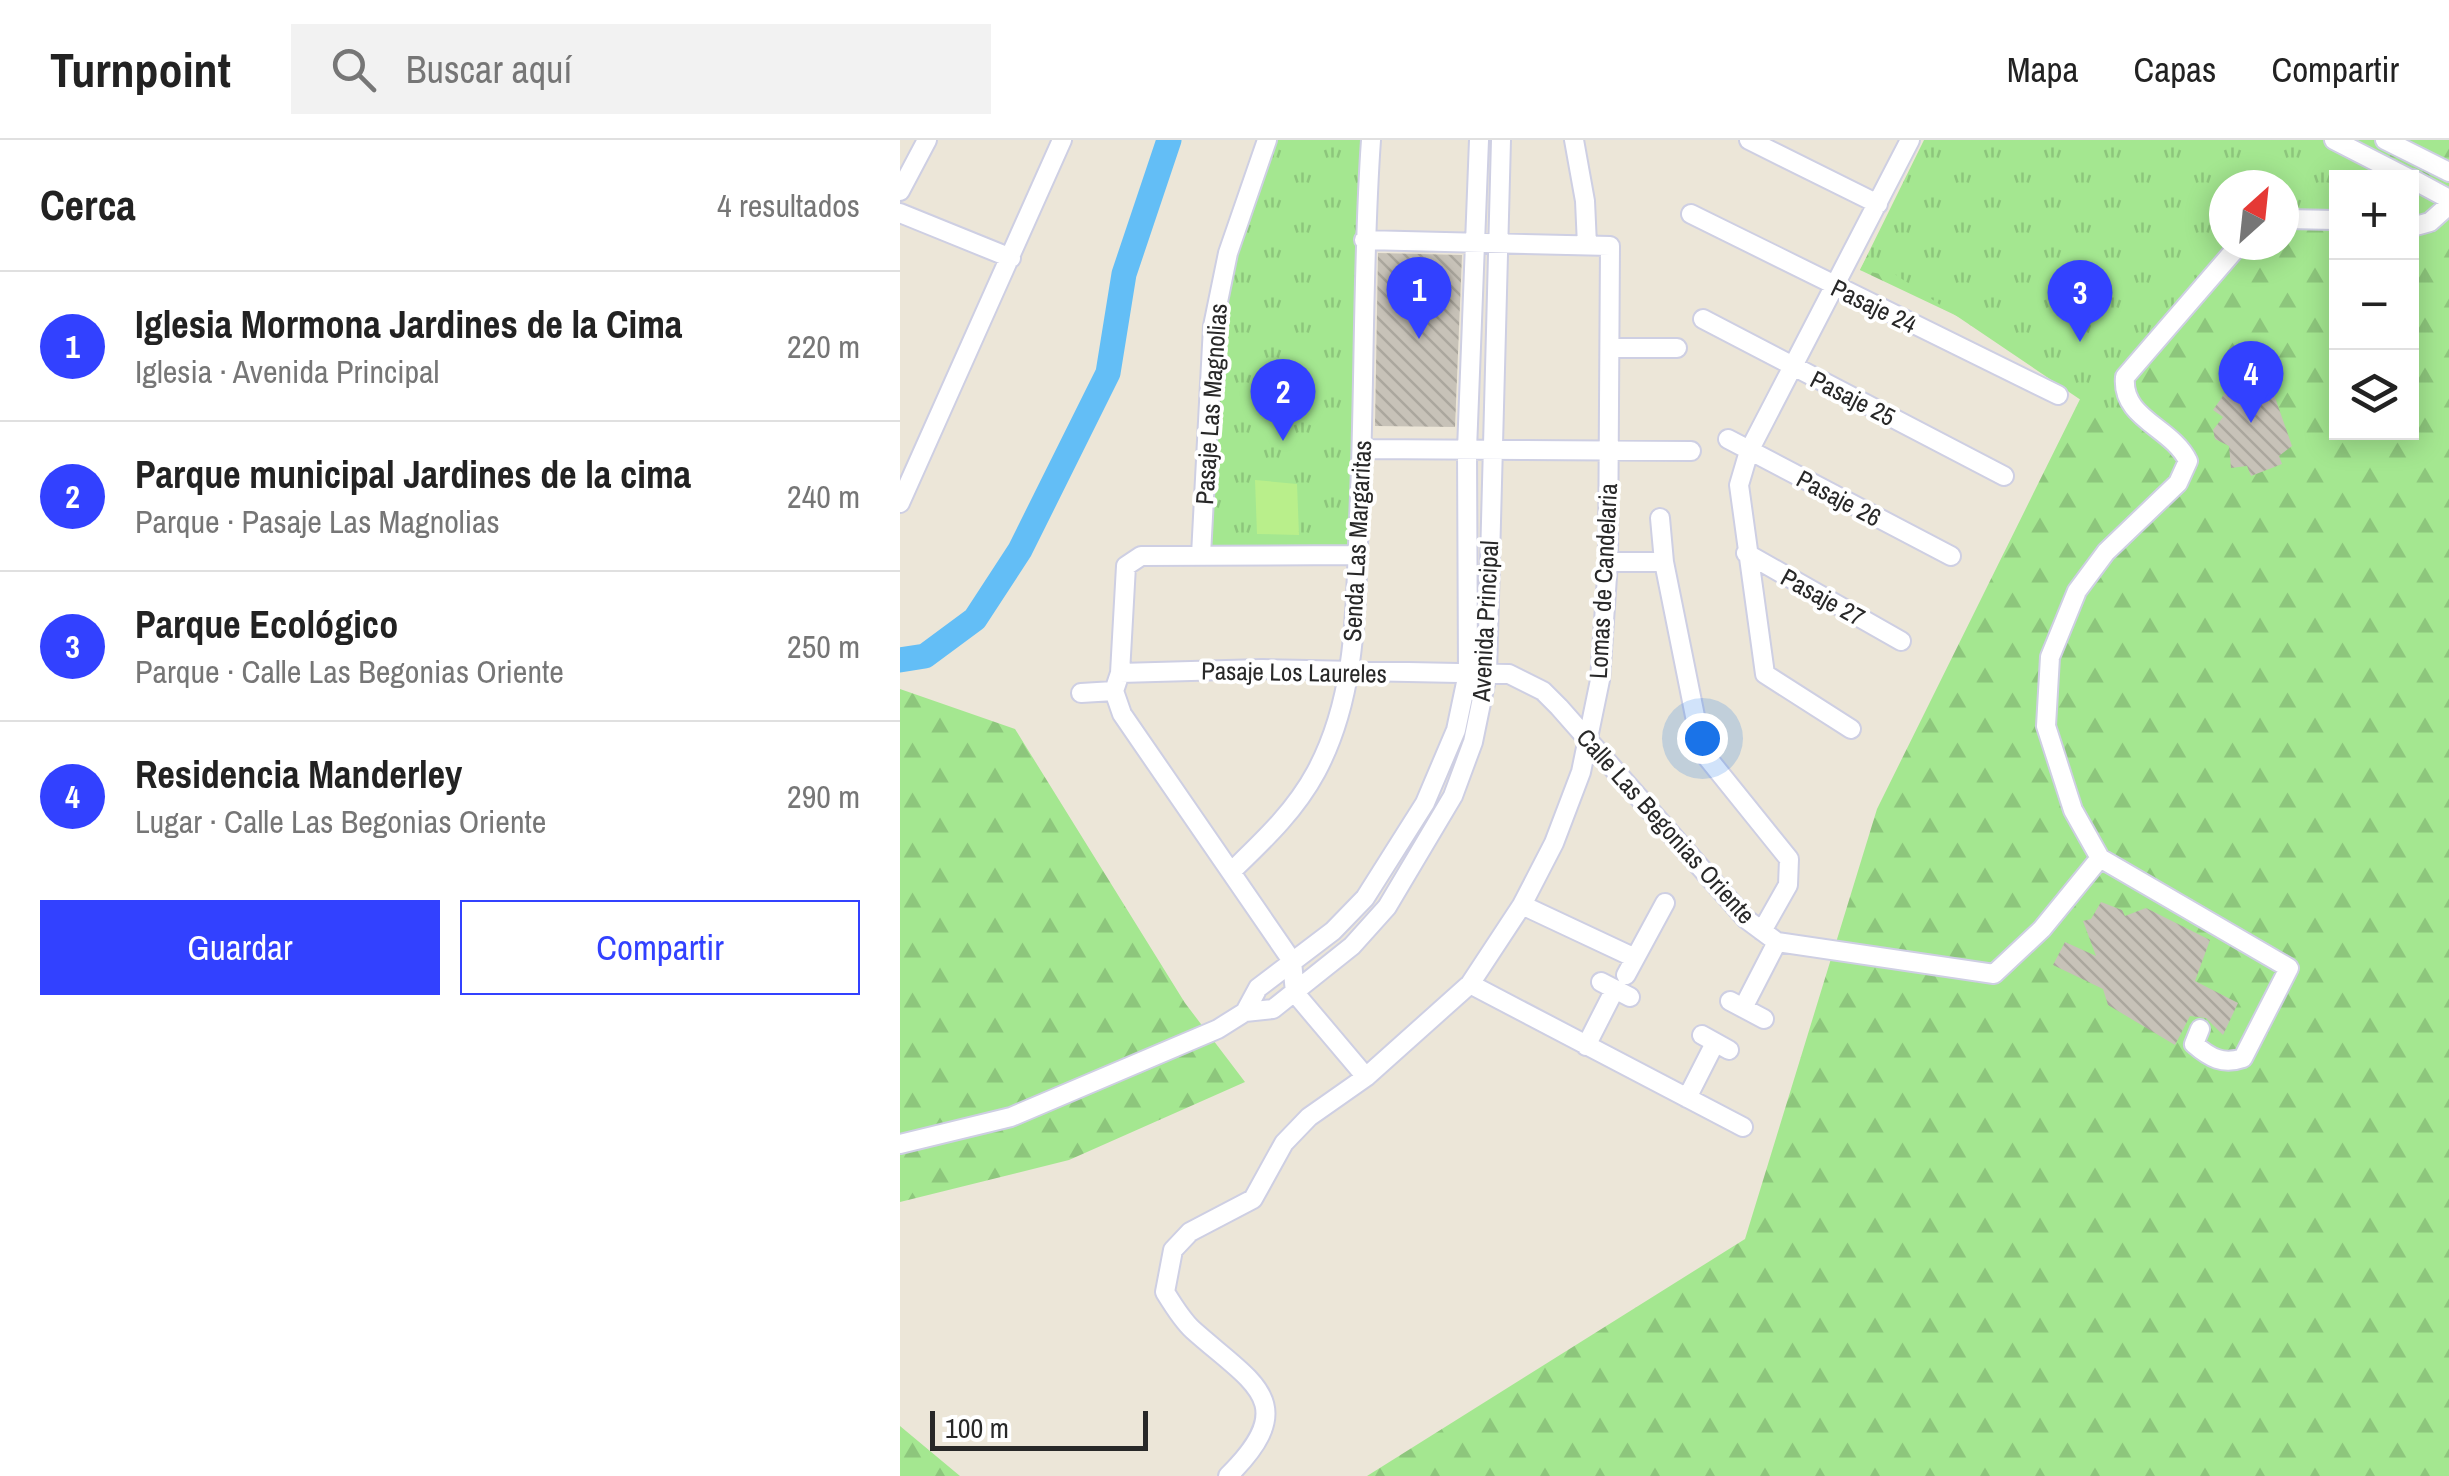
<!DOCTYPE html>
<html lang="es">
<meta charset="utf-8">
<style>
:root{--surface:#fff;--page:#f2f2f2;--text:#222;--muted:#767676;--line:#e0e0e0;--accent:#3241ff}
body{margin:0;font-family:"Archivo Narrow",sans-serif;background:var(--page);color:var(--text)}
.controls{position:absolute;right:30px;top:30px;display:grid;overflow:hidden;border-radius:0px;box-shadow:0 5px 25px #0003}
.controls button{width:90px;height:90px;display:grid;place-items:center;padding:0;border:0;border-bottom:2px solid var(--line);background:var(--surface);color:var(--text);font:50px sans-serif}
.compass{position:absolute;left:1309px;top:30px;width:90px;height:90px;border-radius:50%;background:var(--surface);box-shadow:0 5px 25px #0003;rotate:27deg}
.scale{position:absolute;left:30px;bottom:25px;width:218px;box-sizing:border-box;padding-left:10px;border:5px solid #282828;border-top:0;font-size:28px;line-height:35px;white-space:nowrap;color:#282828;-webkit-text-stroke:8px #fff;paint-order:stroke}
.you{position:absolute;left:802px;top:598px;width:35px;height:35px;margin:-25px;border:8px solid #fff;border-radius:50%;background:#1a73e8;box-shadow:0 0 0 15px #1a73e833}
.badge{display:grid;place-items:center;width:65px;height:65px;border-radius:50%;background:var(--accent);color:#fff;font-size:32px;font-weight:700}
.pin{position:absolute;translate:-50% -82px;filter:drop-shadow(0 2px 5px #0008)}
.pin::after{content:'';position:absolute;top:52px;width:35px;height:30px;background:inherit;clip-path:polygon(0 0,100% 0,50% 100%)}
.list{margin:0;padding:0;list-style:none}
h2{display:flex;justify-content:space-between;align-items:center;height:130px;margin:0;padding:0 40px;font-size:42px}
h2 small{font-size:32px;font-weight:400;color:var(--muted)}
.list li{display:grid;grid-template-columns:65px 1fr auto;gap:30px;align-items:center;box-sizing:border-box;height:150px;padding:0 40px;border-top:2px solid var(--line)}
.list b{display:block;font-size:38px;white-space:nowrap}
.list p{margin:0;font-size:32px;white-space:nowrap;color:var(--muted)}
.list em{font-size:32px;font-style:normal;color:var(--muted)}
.actions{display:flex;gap:20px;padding:30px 40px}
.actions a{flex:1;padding:22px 0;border:2px solid var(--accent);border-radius:0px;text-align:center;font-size:35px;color:var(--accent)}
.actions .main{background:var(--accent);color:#fff}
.icon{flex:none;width:55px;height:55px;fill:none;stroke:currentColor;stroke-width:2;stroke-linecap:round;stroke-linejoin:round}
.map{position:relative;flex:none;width:1549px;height:1336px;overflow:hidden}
header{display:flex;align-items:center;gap:60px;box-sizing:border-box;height:140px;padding:0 50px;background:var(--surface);border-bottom:2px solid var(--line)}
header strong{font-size:48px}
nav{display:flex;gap:55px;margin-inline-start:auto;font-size:35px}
.search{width:700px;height:90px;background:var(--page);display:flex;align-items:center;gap:25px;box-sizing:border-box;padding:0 35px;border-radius:0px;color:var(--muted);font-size:38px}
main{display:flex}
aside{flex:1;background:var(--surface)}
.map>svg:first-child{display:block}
</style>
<header>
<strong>Turnpoint</strong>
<div class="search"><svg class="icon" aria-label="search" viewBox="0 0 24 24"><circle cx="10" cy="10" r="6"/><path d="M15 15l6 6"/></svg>Buscar aquí</div>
<nav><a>Mapa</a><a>Capas</a><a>Compartir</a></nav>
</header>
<main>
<aside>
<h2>Cerca<small>4 resultados</small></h2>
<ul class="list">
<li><span class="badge">1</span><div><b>Iglesia Mormona Jardines de la Cima</b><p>Iglesia · Avenida Principal</p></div><em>220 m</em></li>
<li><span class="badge">2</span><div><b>Parque municipal Jardines de la cima</b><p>Parque · Pasaje Las Magnolias</p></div><em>240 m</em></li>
<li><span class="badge">3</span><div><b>Parque Ecológico</b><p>Parque · Calle Las Begonias Oriente</p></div><em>250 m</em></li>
<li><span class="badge">4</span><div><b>Residencia Manderley</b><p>Lugar · Calle Las Begonias Oriente</p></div><em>290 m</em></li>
</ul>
<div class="actions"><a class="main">Guardar</a><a>Compartir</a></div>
</aside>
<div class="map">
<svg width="1549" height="1336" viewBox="0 0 1549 1336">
<defs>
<pattern id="forest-firs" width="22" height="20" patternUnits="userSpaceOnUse" patternTransform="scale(2.5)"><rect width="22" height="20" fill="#a4e790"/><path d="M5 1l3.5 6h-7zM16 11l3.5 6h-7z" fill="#8dc67c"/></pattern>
<pattern id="park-tufts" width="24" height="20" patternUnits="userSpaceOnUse" patternTransform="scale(2.5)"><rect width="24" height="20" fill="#a4e790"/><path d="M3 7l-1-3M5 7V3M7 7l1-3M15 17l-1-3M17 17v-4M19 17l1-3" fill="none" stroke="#8dc67c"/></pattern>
<pattern id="building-back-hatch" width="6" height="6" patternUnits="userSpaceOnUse" patternTransform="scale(2.5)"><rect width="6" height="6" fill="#c7c2b8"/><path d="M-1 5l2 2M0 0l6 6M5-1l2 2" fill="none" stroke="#aba79e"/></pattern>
</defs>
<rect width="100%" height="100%" fill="#ece6d8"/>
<path fill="url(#forest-firs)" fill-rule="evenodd" d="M 1030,0 L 1549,0 L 1549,1336 L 467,1336 L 845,1099 L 977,669 L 1190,239 L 960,130 ZM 1436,38 L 1512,38 L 1512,292 L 1436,292 ZM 1324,45 L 1384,45 L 1384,105 L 1324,105 Z
M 0,549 L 115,589 L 285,863 L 345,942 L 169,1020 L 0,1062 Z
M 0,1286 L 60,1336 L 0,1336 Z"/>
<path fill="url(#park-tufts)" d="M 373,0 L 465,0 L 456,89 L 449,409 L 307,409 L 320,193 L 339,101 Z
M 1024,0 L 1416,0 L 1490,37 L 1436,38 L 1436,75 L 1384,76 L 1384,45 L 1324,45 L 1324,105 L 1333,105 L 1209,279 L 993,133 L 991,136 L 960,130 Z"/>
<path fill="#b9ef8b" d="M 355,340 L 397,344 L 399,395 L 357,394 Z"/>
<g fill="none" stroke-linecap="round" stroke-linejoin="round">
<path stroke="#63bef6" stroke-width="25" d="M 0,520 L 25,516 L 75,479 L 120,410 L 208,233 L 224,134 L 269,0"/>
</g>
<path fill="url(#building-back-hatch)" d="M 478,113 L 562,115 L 555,287 L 475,286 Z
M 1360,240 L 1371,246 L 1392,306 L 1379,316 L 1382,324 L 1351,336 L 1347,326 L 1331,328 L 1329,306 L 1315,299 L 1313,290 L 1323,277 L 1313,270 L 1330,246 Z
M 1201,762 L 1222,770 L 1225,776 L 1246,768 L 1310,800 L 1295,841 L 1338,863 L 1323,895 L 1306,878 L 1290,876 L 1275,905 L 1208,865 L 1203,849 L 1153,825 L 1165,802 L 1196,816 L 1183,781 L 1191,779 Z"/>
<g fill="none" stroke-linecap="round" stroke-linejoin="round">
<g stroke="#cecfe3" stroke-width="22">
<path id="minor" d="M 674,0 L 685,61 L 687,105
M 849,0 L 978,64
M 1434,0 L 1508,38
M 1485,0 L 1549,32
M 1512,39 L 1549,59
M 0,51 L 27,0
M 0,73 L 111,118
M 791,74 L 1158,255
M 1384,79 L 1436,80
M 1512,87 L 1530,82 L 1549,65
M 803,179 L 1104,336
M 711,208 L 777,208
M 828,299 L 1051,416
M 462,309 L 791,311
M 0,363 L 162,0
M 760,378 L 764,422 L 802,611 L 889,719 L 888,745 L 862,791
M 846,413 L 1001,501
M 301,415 L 313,186 L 328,113 L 367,0
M 458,415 L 241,416 L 226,426 L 220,533 L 214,551 L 222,574 L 392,821 L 395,853 L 466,937
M 708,422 L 764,422
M 220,533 L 362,529 L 609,534 L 643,551 L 659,567 L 846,779 L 877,802 L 1094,834 L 1142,789 L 1200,718
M 181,553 L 214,551
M 951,589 L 865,534 L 839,345 L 849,311 L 1010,0
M 333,730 C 364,700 395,671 416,632 C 458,554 455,466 459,380 C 465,253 462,127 471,0
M 622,765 L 735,818
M 726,835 L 765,763
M 701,842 L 730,857
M 570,844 L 843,987
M 830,861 L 864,879
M 843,868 L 877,802
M 345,872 L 358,848 L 433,791 L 465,758 L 525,663 L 556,590 L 568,533 L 567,310 L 579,0
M 1300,889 L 1294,904 C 1310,918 1323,925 1343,918 L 1389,828 L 1200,718 L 1173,670 L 1146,586 L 1150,517 L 1177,451 L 1206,412 L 1278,343 L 1288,321 C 1272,287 1221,279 1225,237 L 1339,105
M 802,895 L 829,910
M 686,906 L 715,849
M 787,958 L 815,903
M 0,1004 L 111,977 L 318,889 L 345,872 L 373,869 L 452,806 L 487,767 L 553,656 L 573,602 L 587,534 L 601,0
M 328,1336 C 403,1262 352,1243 293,1190 C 282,1180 273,1165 265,1152 L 273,1110 L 290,1092 L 353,1059 L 384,1003 L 409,977 L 466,937 L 570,844 L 622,765 L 654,703 L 681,632 L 700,540 L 708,422 L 710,106 L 464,100"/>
</g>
<use href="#minor" stroke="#fff" stroke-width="18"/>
</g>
<g text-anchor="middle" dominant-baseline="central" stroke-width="8" stroke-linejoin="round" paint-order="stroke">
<g font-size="25" fill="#282828" stroke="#fff">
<text transform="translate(974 166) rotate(26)">Pasaje 24</text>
<text transform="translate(953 258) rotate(27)">Pasaje 25</text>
<text transform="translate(311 264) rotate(-86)">Pasaje Las Magnolias</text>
<text transform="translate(939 358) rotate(28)">Pasaje 26</text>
<text transform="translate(457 401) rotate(-87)">Senda Las Margaritas</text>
<text transform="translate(703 441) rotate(-87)">Lomas de Candelaria</text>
<text transform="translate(923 457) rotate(29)">Pasaje 27</text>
<text transform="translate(585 481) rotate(-87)">Avenida Principal</text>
<text transform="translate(394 532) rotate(1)">Pasaje Los Laureles</text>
<text transform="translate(766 686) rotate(48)">Calle Las Begonias Oriente</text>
</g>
</g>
</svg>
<div class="controls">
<button>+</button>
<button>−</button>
<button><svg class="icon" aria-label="layers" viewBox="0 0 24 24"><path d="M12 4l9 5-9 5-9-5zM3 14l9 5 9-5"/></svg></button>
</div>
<svg class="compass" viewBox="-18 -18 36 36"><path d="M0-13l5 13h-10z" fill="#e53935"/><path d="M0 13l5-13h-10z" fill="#767676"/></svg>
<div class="scale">100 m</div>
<div class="you"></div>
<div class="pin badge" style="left:519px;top:199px">1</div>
<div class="pin badge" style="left:383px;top:301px">2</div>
<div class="pin badge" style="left:1180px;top:202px">3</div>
<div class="pin badge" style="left:1351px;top:283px">4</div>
</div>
</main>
